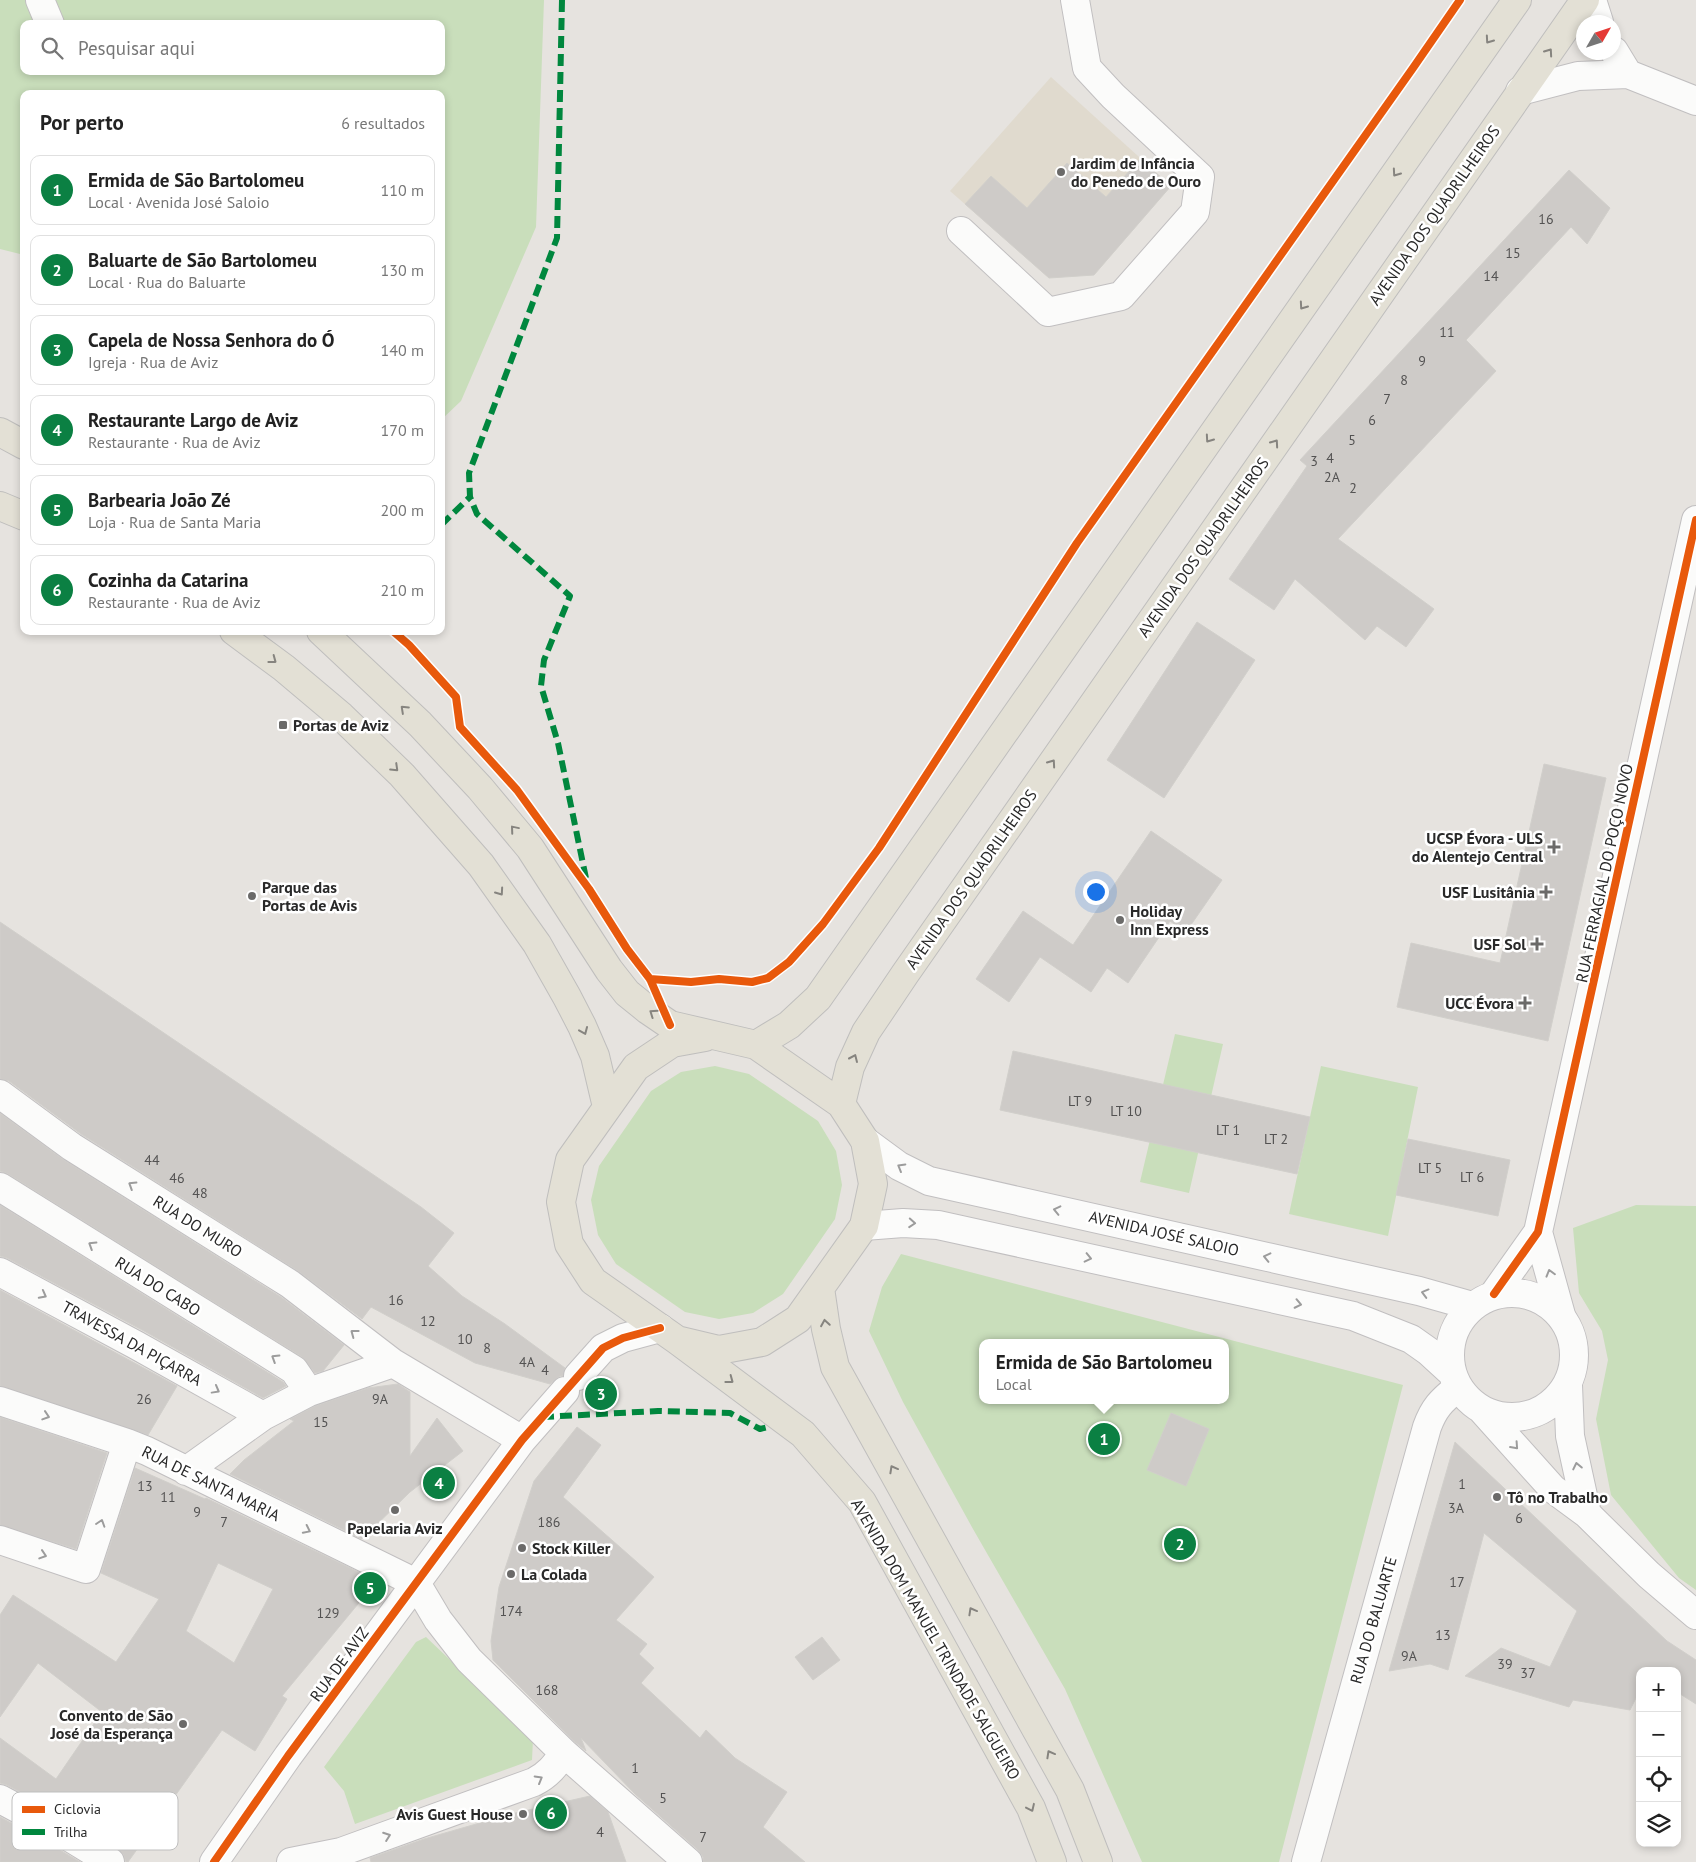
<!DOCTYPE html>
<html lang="pt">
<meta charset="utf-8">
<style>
:root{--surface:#fff;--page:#f6f6f6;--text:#222;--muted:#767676;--line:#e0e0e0;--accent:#0b8043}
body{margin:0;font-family:"PT Sans",sans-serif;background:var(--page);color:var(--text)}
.controls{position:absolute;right:15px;bottom:15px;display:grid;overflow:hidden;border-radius:10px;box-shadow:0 2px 8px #0003}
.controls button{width:45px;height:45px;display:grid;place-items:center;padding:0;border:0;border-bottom:1px solid var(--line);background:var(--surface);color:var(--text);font:25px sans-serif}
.compass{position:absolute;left:1576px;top:15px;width:45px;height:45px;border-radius:50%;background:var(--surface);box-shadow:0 2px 8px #0003;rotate:51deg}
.you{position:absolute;left:1095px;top:891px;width:18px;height:18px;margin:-12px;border:4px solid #fff;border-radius:50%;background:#1a73e8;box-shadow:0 0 0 8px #1a73e833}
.badge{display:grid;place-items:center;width:32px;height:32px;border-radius:50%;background:var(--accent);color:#fff;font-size:16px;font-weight:700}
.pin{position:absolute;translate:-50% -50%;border:2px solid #fff;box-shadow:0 1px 5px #0006}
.popup{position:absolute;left:979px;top:1339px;width:250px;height:65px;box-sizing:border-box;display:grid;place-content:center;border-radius:10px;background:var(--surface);filter:drop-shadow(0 1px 4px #0005);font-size:16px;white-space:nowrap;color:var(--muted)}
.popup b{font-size:19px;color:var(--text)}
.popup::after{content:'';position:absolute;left:50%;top:100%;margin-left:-10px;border:10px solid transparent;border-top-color:var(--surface)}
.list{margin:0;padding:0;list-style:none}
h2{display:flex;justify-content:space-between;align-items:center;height:65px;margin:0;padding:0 20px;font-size:21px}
h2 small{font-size:16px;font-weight:400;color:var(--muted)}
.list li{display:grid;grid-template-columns:32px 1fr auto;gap:15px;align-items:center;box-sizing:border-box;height:70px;margin:0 10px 10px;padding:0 10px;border:1px solid var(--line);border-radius:10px}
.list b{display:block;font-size:19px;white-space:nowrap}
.list p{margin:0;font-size:16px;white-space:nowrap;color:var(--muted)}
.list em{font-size:16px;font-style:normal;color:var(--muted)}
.icon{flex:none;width:28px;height:28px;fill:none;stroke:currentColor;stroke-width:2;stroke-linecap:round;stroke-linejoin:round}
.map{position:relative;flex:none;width:1696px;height:1862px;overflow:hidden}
.search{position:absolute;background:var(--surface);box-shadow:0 2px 8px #0003;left:20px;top:20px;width:425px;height:55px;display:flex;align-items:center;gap:12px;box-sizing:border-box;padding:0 18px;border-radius:10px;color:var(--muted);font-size:19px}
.panel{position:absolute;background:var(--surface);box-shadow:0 2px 8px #0003;left:20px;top:90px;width:425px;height:545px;border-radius:10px}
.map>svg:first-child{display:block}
</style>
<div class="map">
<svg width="1696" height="1862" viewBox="0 0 1696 1862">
<rect width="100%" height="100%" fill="#e6e3df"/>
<path fill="#e0dace" d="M 1051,77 L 1171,186 L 1094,275 L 1049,278 L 950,191 Z"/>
<path fill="#c9debb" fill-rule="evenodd" d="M 0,0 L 544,0 L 536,227 L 461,401 L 441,420 L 441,94 L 24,94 L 24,255 L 0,249 ZM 24,24 L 441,24 L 441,71 L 24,71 Z
M 1175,1034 L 1223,1044 L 1189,1193 L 1140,1182 Z
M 715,1066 L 749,1074 L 818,1121 L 836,1151 L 842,1185 L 835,1219 L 783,1294 L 753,1313 L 719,1319 L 685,1312 L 616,1264 L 598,1235 L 591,1200 L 599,1166 L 651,1091 L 681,1072 Z
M 1321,1066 L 1418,1087 L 1388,1236 L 1289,1214 Z
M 1636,1205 L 1696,1206 L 1696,1590 L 1679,1578 L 1611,1495 L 1596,1419 L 1608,1360 L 1602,1331 L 1579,1293 L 1573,1228 Z
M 901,1254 L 1403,1385 L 1279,1862 L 1142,1862 L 1065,1689 L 973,1529 L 903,1402 L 869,1331 L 882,1287 ZM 983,1343 L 1225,1343 L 1225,1400 L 983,1400 Z
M 426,1637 L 533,1739 L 532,1760 L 355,1824 L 344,1791 L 324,1767 L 416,1642 Z"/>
<path fill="#cecbc8" stroke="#d1cfcb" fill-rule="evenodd" d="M 1140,159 L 1171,186 L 1094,275 L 1049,278 L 965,204 L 991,176 L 1027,208 L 1067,163 L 1106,197 Z
M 1569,170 L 1610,208 L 1587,244 L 1571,227 L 1466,340 L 1496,371 L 1338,539 L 1434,609 L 1406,647 L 1377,626 L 1365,640 L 1295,579 L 1274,610 L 1229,579 L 1307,466 L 1300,460 Z
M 1197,622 L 1255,660 L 1164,798 L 1107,760 Z
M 1544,764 L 1606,778 L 1548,1041 L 1397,1007 L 1411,943 L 1500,963 Z
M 1151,831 L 1222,880 L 1186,932 L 1170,921 L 1128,983 L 1107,968 L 1091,992 L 1040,957 L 1009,1002 L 976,979 L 1023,911 L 1073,945 Z
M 0,922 L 421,1207 L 454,1233 L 428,1266 L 462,1296 L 505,1324 L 565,1368 L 563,1376 L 560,1376 L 550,1384 L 475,1363 L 371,1307 L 362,1319 L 298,1271 L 81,1134 L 9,1081 L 0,1079 Z
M 1013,1051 L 1310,1117 L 1297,1174 L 1000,1110 Z
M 0,1113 L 64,1160 L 281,1297 L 344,1345 L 323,1371 L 315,1373 L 302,1357 L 8,1174 L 0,1171 Z
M 1408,1139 L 1510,1160 L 1498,1216 L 1396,1195 Z
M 0,1205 L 283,1382 L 286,1386 L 263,1398 L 144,1331 L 7,1258 L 0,1256 Z
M 0,1290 L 177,1386 L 148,1435 L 0,1386 Z
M 398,1384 L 410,1392 L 410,1456 L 437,1418 L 463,1451 L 410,1492 L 362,1539 L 230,1474 L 244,1460 L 294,1421 L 290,1419 L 315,1406 L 368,1388 Z
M 1171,1413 L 1209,1429 L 1186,1486 L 1147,1470 Z
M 0,1417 L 107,1453 L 76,1549 L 0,1525 Z
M 577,1427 L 601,1445 L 563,1497 L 654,1577 L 616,1620 L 647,1644 L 639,1654 L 654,1668 L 641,1683 L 700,1738 L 706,1730 L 735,1758 L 787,1792 L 763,1827 L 805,1862 L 703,1862 L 703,1857 L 698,1850 L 635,1794 L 581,1738 L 586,1751 L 575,1742 L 493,1660 L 491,1641 L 499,1587 L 534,1481 Z
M 1455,1442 L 1667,1641 L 1696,1660 L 1696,1704 L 1677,1692 L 1677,1671 L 1640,1671 L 1640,1690 L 1630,1710 L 1573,1700 L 1569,1707 L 1465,1676 L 1501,1648 L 1550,1667 L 1577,1611 L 1484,1533 L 1448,1670 L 1430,1664 L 1389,1671 Z
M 135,1468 L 205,1499 L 206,1498 L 377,1581 L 282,1696 L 287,1699 L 255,1751 L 222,1730 L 128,1862 L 126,1862 L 123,1854 L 118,1849 L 65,1816 L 7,1785 L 0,1783 L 0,1738 L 56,1779 L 102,1712 L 38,1663 L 0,1717 L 0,1615 L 13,1595 L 116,1662 L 159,1599 L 101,1573 ZM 218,1563 L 273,1589 L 234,1663 L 186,1631 Z
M 822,1637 L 840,1660 L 813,1680 L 795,1657 Z
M 590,1796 L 608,1812 L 626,1862 L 371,1862 L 370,1858 L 424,1839 L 511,1814 Z
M 0,1817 L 50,1844 L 80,1862 L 0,1862 Z"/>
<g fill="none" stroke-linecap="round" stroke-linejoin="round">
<g stroke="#c1bfc0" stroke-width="30">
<path id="street" d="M 40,0 L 50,24
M 1592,0 L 1599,22
M 1614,51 L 1628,74
M 1520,91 L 1578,76 L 1628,74 L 1696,101
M 961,231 L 1048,312 L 1121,296 L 1195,212 L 1200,177 L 1113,96 L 1087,68 L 1075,0
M 0,1094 L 72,1147 L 290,1284 L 393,1363 L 522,1440
M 0,1187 L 294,1370 L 309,1392
M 1538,1232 L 1561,1315
M 0,1272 L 136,1345 L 263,1416
M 1494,1294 L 1538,1232 L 1696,520
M 578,1376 L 603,1348 L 623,1338 L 660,1328
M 0,1401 L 127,1443 L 147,1451 L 416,1583
M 186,1471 L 263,1416 L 309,1392 L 393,1363
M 0,1540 L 86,1569 L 127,1443
M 416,1583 L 438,1620 L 469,1660 L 564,1753 L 688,1862
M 0,1799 L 58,1830 L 110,1862
M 214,1862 L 288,1756 L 522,1440 L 565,1391
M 291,1862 L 341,1852 L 534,1782 C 548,1775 555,1766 564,1753
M 1306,1862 L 1427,1427 C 1434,1408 1441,1401 1457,1388"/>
</g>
<g stroke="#c1bfc0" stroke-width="30">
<path id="secondary" d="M 865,1141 L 899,1166 L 929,1181 L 1419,1291 L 1472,1306
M 864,1226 L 903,1223 L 938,1225 L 1353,1316 L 1411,1339 L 1428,1351 L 1452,1373
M1450 1355a62 62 0 1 1 124 0a62 62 0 1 1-124 0Z
M 1568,1385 L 1570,1436 L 1587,1514
M 1482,1410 L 1553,1489 L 1587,1514 L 1649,1575 L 1696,1615"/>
</g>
<g stroke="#bfbebd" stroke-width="30">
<path id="primary" d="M 0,432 L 24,445
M 0,506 L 24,516
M 234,631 L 284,668 L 341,716 L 402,775 L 481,865 L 537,944 L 567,997 L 582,1026 L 595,1056 L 607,1107
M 321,631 L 420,724 L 480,788 L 530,848 L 609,970 L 627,993 L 648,1010 L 670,1025 L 756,1045 L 841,1104 L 865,1141 L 873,1184 L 864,1226 L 798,1319 L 762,1342 L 719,1350 L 677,1340
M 705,1037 L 672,1043 L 636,1067 L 570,1160 L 561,1202 L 569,1244 L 593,1281 L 677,1340 L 803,1434 L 862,1502 L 1031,1808 L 1052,1862
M 756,1045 L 789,1025 L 818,998 L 1517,0
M 841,1104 L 850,1067 L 866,1032 L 905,974 L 1585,0
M 820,1288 L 826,1329 L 835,1367 L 1070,1790 L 1098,1862"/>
</g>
<use href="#street" stroke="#fbfbfa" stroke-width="28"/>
<use href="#secondary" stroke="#fbfbfa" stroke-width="28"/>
<use href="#primary" stroke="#e3e0d5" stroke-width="28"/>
<path stroke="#00873e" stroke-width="6" stroke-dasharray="12 6" stroke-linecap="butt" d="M 562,0 L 557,238 L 469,473 L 470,497 L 477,514 L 570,596 L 544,660 L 541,686 L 558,743 L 587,883
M 441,525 L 470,497
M 542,1417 L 658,1411 L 730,1413 L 760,1429 L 768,1427"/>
<g stroke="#fff" stroke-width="11">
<path id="cycleway" d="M 393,631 L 409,645 L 456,697 L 460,727 L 517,790 L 589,889 L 627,949 L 650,979 L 670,1025
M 650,979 L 691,982 L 719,979 L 752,982 L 768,978 L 789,962 L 823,924 L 879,848 L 1077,543 L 1413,68 L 1460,0
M 1494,1294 L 1538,1232 L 1696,520
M 214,1862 L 288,1756 L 522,1440 L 603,1348 L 623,1338 L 660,1328"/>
</g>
<use href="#cycleway" stroke="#e8590c" stroke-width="8"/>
</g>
<defs><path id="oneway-chevron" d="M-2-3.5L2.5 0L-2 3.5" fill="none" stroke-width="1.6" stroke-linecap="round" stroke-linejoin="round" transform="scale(1.25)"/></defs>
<g stroke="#86847f">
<use href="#oneway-chevron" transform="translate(1489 40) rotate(125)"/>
<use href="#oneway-chevron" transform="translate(1549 52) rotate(-55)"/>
<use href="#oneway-chevron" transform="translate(1396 173) rotate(125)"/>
<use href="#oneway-chevron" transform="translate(1303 306) rotate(125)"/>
<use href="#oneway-chevron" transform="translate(1209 439) rotate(125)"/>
<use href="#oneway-chevron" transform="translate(1275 443) rotate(-55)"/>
<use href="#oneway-chevron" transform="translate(273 660) rotate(37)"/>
<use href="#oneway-chevron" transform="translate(404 709) rotate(-137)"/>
<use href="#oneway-chevron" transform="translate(1052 763) rotate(-55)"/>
<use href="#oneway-chevron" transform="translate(395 768) rotate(44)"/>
<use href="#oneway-chevron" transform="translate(514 829) rotate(-130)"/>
<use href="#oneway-chevron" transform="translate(500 892) rotate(55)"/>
<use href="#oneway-chevron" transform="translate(653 1013) rotate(-145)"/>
<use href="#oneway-chevron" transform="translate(584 1031) rotate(67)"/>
<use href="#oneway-chevron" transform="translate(854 1058) rotate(-66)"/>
<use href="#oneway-chevron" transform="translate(825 1323) rotate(-99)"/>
<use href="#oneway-chevron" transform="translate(730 1380) rotate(37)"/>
<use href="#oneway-chevron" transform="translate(893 1469) rotate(-119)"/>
<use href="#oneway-chevron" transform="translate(972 1611) rotate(-119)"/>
<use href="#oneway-chevron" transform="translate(1050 1754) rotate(-119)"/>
<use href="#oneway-chevron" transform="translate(1031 1808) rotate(65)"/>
</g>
<g stroke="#9c9c9c">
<use href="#oneway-chevron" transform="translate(901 1167) rotate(-150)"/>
<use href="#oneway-chevron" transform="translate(132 1185) rotate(-148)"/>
<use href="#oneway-chevron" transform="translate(1057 1210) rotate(-167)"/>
<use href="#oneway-chevron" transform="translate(912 1223) rotate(4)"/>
<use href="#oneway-chevron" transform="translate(92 1245) rotate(-148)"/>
<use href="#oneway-chevron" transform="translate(1267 1257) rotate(-167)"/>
<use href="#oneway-chevron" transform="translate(1088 1258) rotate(13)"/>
<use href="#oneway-chevron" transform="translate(1550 1273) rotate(-106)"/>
<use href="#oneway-chevron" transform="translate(1425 1293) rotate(-165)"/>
<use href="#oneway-chevron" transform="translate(43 1295) rotate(28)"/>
<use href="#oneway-chevron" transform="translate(1298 1304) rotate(12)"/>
<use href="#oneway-chevron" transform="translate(354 1333) rotate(-143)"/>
<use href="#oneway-chevron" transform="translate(275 1358) rotate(-148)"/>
<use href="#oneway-chevron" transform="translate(216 1390) rotate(29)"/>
<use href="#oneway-chevron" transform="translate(46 1416) rotate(18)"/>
<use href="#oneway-chevron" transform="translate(1515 1446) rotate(48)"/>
<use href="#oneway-chevron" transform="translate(1577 1466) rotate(-102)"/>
<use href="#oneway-chevron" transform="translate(101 1523) rotate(-72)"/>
<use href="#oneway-chevron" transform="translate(307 1530) rotate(26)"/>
<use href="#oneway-chevron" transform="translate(43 1555) rotate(18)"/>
<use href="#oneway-chevron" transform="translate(539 1779) rotate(-30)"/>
<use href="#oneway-chevron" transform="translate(387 1836) rotate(-20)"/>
</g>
<g fill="#6b6a69" stroke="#fff" stroke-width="2">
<circle cx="1061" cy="172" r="5"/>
<rect x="278" y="720" width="10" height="10" rx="2.5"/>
<path d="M1551.5 839.5h5v5h5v5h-5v5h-5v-5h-5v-5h5z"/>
<path d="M1543.5 884.5h5v5h5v5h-5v5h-5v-5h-5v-5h5z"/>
<circle cx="252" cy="896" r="5"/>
<circle cx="1120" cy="920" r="5"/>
<path d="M1534.5 936.5h5v5h5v5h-5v5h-5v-5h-5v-5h5z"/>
<path d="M1522.5 995.5h5v5h5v5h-5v5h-5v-5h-5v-5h5z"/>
<circle cx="1497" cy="1497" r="5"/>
<circle cx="395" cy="1510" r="5"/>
<circle cx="522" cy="1548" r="5"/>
<circle cx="511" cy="1574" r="5"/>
<circle cx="183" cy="1724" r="5"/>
<circle cx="523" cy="1814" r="5"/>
</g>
<g text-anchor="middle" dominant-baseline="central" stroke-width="5" stroke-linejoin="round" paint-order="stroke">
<g font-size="14" fill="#535252">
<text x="1546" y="219">16</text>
<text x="1513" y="253">15</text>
<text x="1491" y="276">14</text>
<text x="1447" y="332">11</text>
<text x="1422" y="361">9</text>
<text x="1404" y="380">8</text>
<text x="1387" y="399">7</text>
<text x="1372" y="420">6</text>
<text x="1352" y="440">5</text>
<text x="1330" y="458">4</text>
<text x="1314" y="461">3</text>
<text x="1332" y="477">2A</text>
<text x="1353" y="488">2</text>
<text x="1080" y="1101">LT 9</text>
<text x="1126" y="1111">LT 10</text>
<text x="1228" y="1130">LT 1</text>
<text x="1276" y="1139">LT 2</text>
<text x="152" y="1160">44</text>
<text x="1430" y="1168">LT 5</text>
<text x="1472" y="1177">LT 6</text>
<text x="177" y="1178">46</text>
<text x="200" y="1193">48</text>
<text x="396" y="1300">16</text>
<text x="428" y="1321">12</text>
<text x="465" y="1339">10</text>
<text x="487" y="1348">8</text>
<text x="527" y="1362">4A</text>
<text x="545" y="1370">4</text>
<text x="144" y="1399">26</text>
<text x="380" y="1399">9A</text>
<text x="321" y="1422">15</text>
<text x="1462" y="1484">1</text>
<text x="145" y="1486">13</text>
<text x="168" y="1497">11</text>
<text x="1456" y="1508">3A</text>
<text x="197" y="1512">9</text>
<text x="1519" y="1518">6</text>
<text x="224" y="1522">7</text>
<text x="549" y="1522">186</text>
<text x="1457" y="1582">17</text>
<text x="511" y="1611">174</text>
<text x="328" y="1613">129</text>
<text x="1443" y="1635">13</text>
<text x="1409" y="1656">9A</text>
<text x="1505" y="1664">39</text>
<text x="1528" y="1673">37</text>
<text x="547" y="1690">168</text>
<text x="635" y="1768">1</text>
<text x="663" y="1798">5</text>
<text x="600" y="1832">4</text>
<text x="703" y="1837">7</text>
</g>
<g font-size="16" font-weight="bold" fill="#292929" stroke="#fff" text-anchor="start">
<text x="1071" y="163">Jardim de Infância<tspan x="1071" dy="18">do Penedo de Ouro</tspan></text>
<text x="293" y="725">Portas de Aviz</text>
<text x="1543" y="838" text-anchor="end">UCSP Évora - ULS<tspan x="1543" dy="18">do Alentejo Central</tspan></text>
<text x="262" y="887">Parque das<tspan x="262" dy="18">Portas de Avis</tspan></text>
<text x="1535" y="892" text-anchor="end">USF Lusitânia</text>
<text x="1130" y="911">Holiday<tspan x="1130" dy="18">Inn Express</tspan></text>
<text x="1526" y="944" text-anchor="end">USF Sol</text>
<text x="1514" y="1003" text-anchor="end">UCC Évora</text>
<text x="1507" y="1497">Tô no Trabalho</text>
<text x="395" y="1528" text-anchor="middle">Papelaria Aviz</text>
<text x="532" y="1548">Stock Killer</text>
<text x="521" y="1574">La Colada</text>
<text x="173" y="1715" text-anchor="end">Convento de São<tspan x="173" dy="18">José da Esperança</tspan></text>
<text x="513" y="1814" text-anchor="end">Avis Guest House</text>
</g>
<g font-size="16" fill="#292929" stroke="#fff">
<text transform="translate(1434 215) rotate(-55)">AVENIDA DOS QUADRILHEIROS</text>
<text transform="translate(1203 547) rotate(-55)">AVENIDA DOS QUADRILHEIROS</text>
<text transform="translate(1604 873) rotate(-78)">RUA FERRAGIAL DO POÇO NOVO</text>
<text transform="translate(971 879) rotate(-55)">AVENIDA DOS QUADRILHEIROS</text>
<text transform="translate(198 1226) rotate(32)">RUA DO MURO</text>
<text transform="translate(1164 1233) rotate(13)">AVENIDA JOSÉ SALOIO</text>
<text transform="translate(158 1286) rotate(32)">RUA DO CABO</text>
<text transform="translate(132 1343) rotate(29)">TRAVESSA DA PIÇARRA</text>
<text transform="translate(211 1483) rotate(26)">RUA DE SANTA MARIA</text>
<text transform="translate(1373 1620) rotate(-74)">RUA DO BALUARTE</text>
<text transform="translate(936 1639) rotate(60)">AVENIDA DOM MANUEL TRINDADE SALGUEIRO</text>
<text transform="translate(339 1664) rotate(-54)">RUA DE AVIZ</text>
</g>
</g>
<rect x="12" y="1792" width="166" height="58" rx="8" fill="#fff" stroke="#bfbfbf" stroke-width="1"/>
<rect x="22" y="1806" width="23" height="7" fill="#e8590c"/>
<rect x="22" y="1829" width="23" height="6" fill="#00873e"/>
<g font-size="14" fill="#292929">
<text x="54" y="1814">Ciclovia</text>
<text x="54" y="1837">Trilha</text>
</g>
</svg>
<div class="controls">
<button>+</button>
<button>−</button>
<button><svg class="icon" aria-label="locate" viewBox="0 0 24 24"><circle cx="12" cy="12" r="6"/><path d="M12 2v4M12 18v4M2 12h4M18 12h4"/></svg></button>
<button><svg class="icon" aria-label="layers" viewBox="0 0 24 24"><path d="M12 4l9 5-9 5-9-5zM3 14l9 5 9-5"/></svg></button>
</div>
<svg class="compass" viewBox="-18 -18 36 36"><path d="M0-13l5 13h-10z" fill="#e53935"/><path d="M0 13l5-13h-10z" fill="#767676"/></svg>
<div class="you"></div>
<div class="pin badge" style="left:1104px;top:1439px">1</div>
<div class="popup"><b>Ermida de São Bartolomeu</b>Local</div>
<div class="pin badge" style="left:1180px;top:1544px">2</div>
<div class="pin badge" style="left:601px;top:1394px">3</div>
<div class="pin badge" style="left:439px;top:1483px">4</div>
<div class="pin badge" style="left:370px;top:1588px">5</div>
<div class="pin badge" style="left:551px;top:1813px">6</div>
<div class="search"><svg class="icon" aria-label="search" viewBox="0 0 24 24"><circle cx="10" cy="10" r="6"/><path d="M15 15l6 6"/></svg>Pesquisar aqui</div>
<section class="panel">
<h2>Por perto<small>6 resultados</small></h2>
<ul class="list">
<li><span class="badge">1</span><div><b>Ermida de São Bartolomeu</b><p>Local · Avenida José Saloio</p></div><em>110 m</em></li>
<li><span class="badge">2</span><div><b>Baluarte de São Bartolomeu</b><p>Local · Rua do Baluarte</p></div><em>130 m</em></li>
<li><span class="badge">3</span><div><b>Capela de Nossa Senhora do Ó</b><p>Igreja · Rua de Aviz</p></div><em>140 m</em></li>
<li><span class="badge">4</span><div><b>Restaurante Largo de Aviz</b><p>Restaurante · Rua de Aviz</p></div><em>170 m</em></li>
<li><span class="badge">5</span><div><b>Barbearia João Zé</b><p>Loja · Rua de Santa Maria</p></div><em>200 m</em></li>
<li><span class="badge">6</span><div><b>Cozinha da Catarina</b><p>Restaurante · Rua de Aviz</p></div><em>210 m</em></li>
</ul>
</section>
</div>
